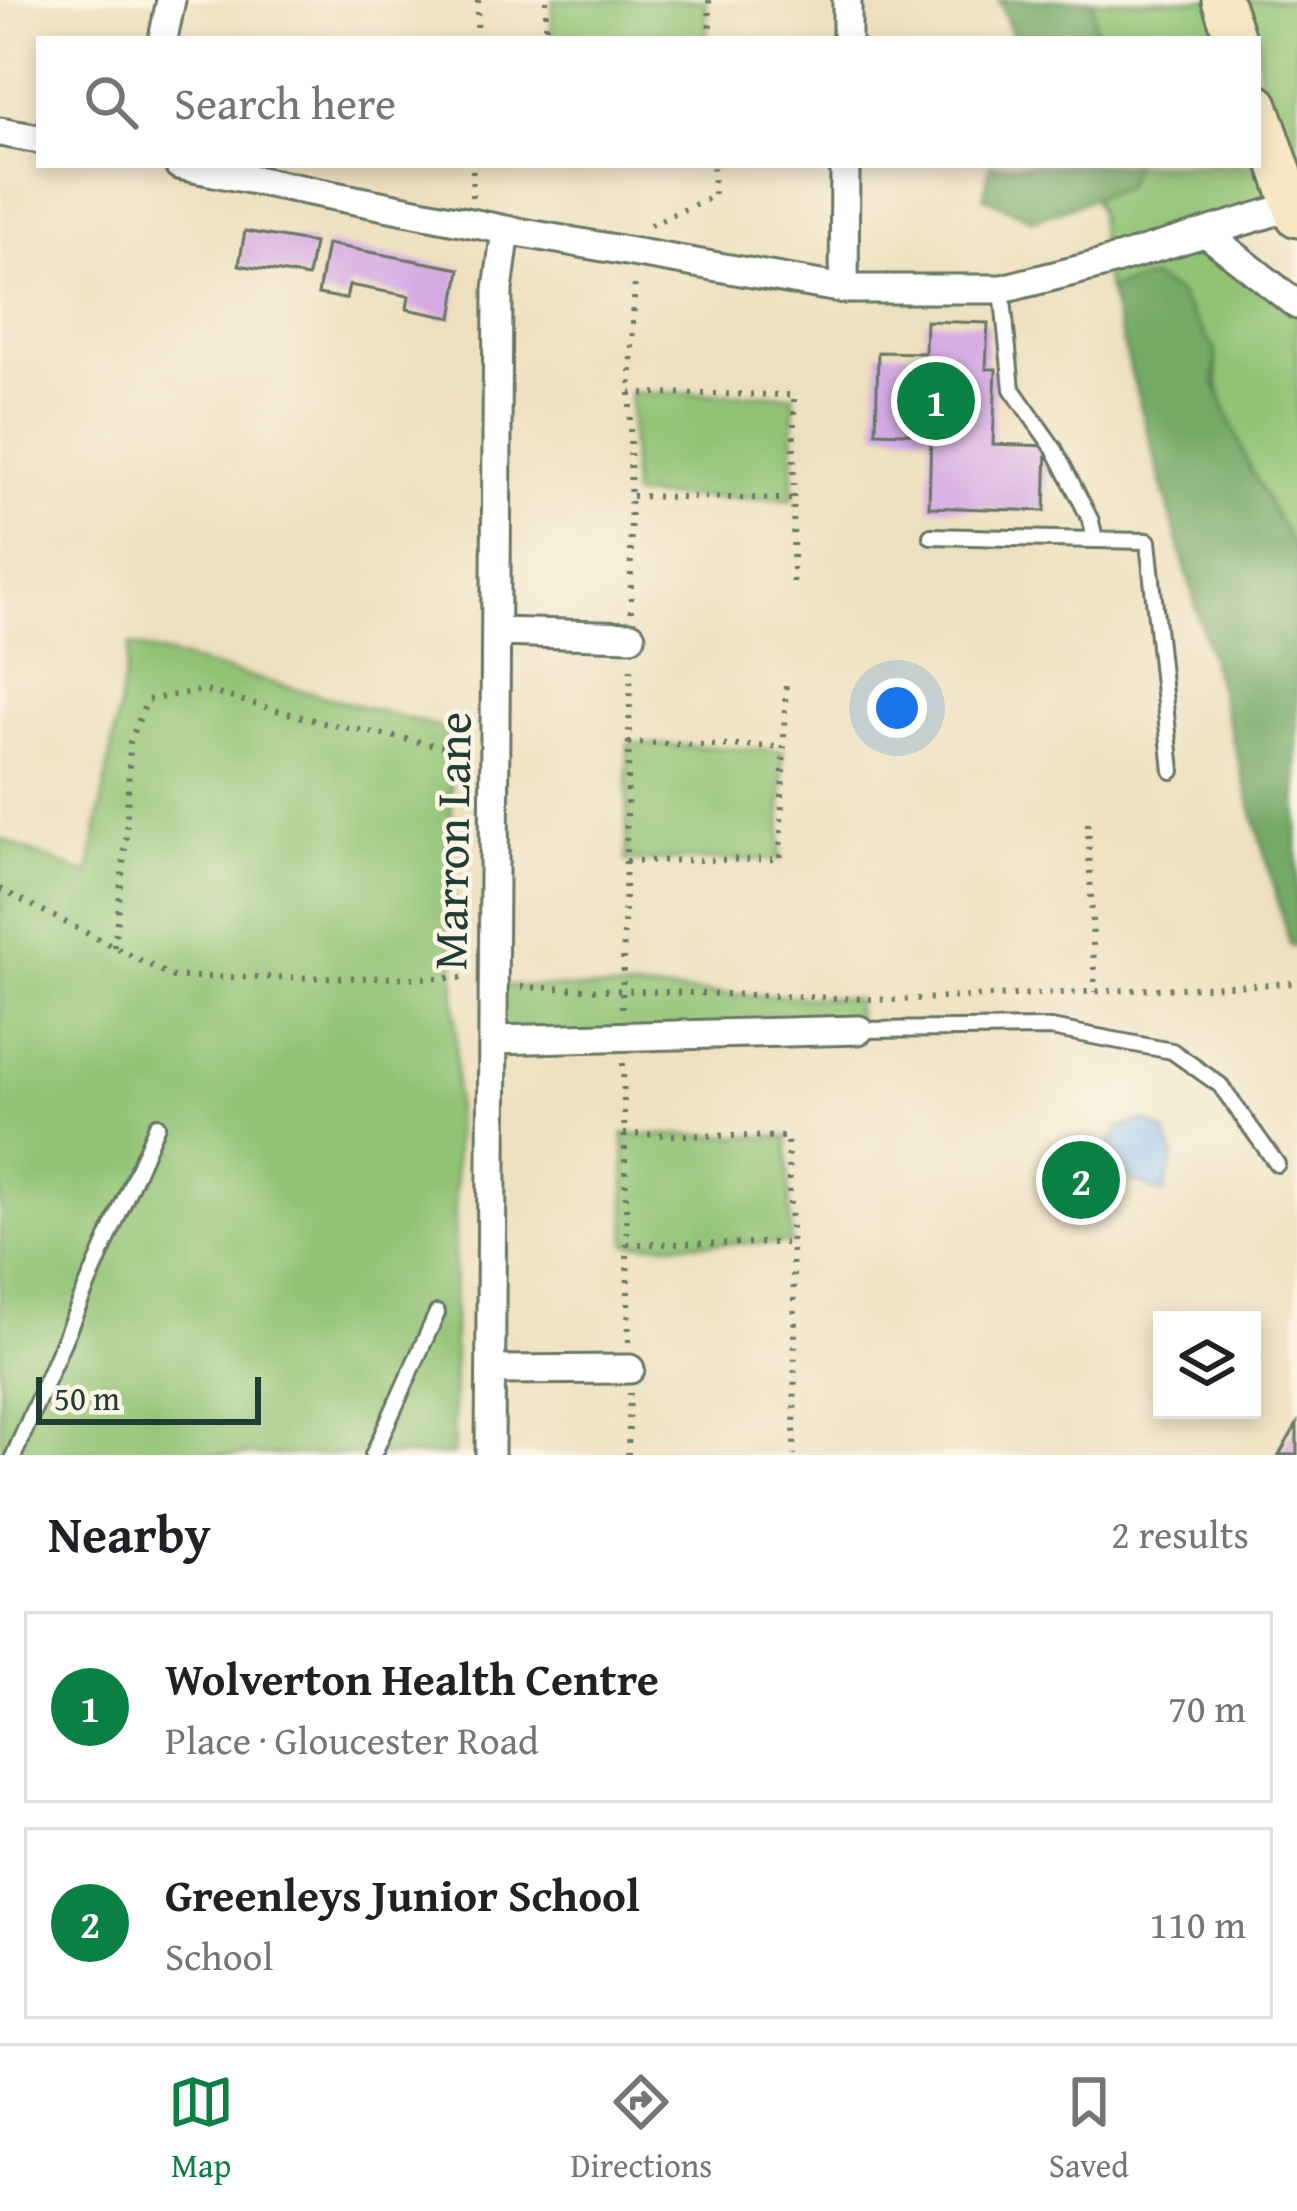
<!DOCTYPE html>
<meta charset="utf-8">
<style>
:root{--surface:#fff;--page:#f2f2f2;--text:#202124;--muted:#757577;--line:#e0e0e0;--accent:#0b8043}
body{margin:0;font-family:"Gentium Book Plus",serif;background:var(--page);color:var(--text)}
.controls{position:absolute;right:36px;bottom:36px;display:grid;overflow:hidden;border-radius:0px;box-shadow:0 6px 18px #0003}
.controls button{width:108px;height:108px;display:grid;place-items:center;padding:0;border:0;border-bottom:3px solid var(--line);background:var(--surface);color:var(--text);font:60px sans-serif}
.scale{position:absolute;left:36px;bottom:30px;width:225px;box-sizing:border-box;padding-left:12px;border:6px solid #1f3d34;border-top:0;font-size:33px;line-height:42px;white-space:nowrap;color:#1f3d34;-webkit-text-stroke:9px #fcf5e5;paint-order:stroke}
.you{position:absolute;left:897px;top:708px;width:42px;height:42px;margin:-30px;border:9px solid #fff;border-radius:50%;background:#1a73e8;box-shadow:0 0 0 18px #1a73e833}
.badge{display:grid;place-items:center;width:78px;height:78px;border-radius:50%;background:var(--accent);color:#fff;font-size:39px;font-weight:700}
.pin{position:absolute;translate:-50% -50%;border:6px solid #fff;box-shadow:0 3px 12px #0006}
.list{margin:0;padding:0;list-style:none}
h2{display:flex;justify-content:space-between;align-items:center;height:156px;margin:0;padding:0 48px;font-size:51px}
h2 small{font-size:39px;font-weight:400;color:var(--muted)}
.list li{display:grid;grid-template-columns:78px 1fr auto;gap:36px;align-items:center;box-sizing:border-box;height:192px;margin:0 24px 24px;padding:0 24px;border:3px solid var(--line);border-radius:0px}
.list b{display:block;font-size:45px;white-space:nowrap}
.list p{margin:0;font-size:39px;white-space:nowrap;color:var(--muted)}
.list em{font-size:39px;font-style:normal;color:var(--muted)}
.icon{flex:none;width:66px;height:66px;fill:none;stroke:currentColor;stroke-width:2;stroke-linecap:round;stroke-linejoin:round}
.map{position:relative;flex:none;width:1297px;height:1455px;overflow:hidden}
.search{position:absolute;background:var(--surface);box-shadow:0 6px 18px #0003;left:36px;right:36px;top:36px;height:132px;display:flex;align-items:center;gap:30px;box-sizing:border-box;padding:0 42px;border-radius:0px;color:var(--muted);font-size:45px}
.sheet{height:588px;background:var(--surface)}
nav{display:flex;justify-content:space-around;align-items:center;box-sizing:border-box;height:168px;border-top:3px solid var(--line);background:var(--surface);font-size:33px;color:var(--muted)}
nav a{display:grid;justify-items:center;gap:6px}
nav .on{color:var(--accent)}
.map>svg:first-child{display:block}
</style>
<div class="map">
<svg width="1297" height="1455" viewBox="0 0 1297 1455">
<rect width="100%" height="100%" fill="#fcf5e5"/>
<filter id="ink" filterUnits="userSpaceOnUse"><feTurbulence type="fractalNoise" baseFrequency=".00833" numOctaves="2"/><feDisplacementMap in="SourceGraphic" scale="24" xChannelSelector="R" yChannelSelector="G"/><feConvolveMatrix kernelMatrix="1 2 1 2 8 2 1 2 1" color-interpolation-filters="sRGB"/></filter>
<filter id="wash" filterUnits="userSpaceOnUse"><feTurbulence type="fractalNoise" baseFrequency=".004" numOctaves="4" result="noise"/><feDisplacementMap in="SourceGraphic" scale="48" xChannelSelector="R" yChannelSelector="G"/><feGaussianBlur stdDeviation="2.7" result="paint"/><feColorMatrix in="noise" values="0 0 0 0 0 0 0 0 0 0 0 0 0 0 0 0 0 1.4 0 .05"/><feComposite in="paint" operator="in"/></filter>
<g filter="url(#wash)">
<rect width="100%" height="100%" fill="#ede0be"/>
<path fill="#91c374" stroke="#588054" stroke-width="3" d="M 553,0 L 706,0 L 707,39 L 551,39 Z
M 1019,0 L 1297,0 L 1297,217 L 1208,232 L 1297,305 L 1297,554 C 1263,493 1214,422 1216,351 L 1152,278 L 1108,289 L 1102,264 L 1098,211 L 1080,165 L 1258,165 L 1258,39 L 1033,39 Z
M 630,393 L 794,395 L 793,499 L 632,496 Z
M 130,645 L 450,730 L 456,1047 L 453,1455 L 0,1455 L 0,839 L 89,875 Z
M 628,743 L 783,751 L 780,859 L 626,861 Z
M 494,985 L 855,999 L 859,1030 L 493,1040 Z
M 624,1134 L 787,1137 L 791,1243 L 627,1244 Z"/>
<path fill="#74a966" stroke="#4a734d" stroke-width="3" d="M 999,0 L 1093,0 L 1097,39 L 1014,39 Z
M 990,165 L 1133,165 L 1125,187 L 1033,220 L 984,197 Z
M 1152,278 L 1177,293 L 1216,351 L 1215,382 L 1230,420 L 1251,471 L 1297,554 L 1297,946 L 1290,946 L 1108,289 Z"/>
<path fill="#82bdf4" stroke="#507d94" stroke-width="3" d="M 1146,1121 L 1165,1132 L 1174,1156 L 1164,1194 L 1109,1170 L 1107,1148 L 1120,1128 Z"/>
<g id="blocks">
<path fill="#d5aae4" d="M 245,231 L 314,243 L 308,277 L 239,265 Z
M 327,244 L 460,269 L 452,318 L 407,309 L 409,296 L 349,285 L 346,299 L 318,294 Z
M 926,321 L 988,323 L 986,369 L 996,369 L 993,444 L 1047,446 L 1045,511 L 929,507 L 931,434 L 876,432 L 878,352 L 925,353 Z
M 1297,1424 L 1297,1455 L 1279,1455 Z"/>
</g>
</g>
<g filter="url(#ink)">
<use href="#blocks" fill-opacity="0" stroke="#677664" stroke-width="3"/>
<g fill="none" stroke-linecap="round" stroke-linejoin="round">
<g stroke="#677664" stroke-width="20">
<path id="lane" d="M 931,536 L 1095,540 L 1091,521 L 1055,450 L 1012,389 L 1002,289
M 1095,540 L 1148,541 L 1172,771
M 859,1030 L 1051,1028 L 1172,1051 L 1220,1085 L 1277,1164
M 14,1455 L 157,1125
M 373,1455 L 437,1313"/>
</g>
<g stroke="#677664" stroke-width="33">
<path id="street" d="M 163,39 L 171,0
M 847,39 L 847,0
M 0,132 L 39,139
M 179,165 L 506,230 L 844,289 L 1002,289 L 1102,264 L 1293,206
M 1206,233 L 1297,305
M 844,289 L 845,165
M 499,632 L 631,636
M 493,1040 L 859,1030
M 492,1370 L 630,1369
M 490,1455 L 498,290 L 506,230"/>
</g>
<g stroke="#677664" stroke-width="45">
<path id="secondary" d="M 1222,0 L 1235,39
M 1258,105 L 1297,217"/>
</g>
<path stroke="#677664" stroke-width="6" stroke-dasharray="3 9" stroke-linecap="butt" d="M 546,0 L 546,39
M 709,0 L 710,39
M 477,39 L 478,0
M 472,197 L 473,165
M 650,225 L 714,196 L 713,165
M 630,393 L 794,395 L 793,586
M 632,496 L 793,499
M 631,612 L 630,393 L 635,277
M 628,743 L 784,747
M 1088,823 L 1095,992
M 626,861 L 780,859 L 786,678
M 0,889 L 173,977 L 467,978
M 114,947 L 126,839 L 130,742 L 147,700 L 203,690 L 324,723 L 466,751
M 521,987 L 896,1000 L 1297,983
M 622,1008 L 631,661
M 623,1063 L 629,1343
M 624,1134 L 787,1137 L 795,1322 L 794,1455
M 627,1244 L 791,1243
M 628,1455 L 630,1393"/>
<use href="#lane" stroke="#fff" stroke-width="14"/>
<use href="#street" stroke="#fff" stroke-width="27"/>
<use href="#secondary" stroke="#f7e8c3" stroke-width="39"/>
</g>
</g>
<g text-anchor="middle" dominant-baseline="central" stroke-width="9" stroke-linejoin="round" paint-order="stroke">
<g font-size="48" fill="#1f3d34" stroke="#fcf5e5">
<text transform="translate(451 841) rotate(-89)">Marron Lane</text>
</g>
</g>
</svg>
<div class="controls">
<button><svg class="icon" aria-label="layers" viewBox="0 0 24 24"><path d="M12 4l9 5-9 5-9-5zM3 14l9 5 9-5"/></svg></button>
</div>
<div class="scale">50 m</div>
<div class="you"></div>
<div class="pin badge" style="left:936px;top:401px">1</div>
<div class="pin badge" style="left:1081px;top:1180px">2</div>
<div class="search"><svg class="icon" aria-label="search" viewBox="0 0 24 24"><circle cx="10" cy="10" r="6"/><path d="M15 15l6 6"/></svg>Search here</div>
</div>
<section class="sheet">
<h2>Nearby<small>2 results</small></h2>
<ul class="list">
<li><span class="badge">1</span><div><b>Wolverton Health Centre</b><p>Place · Gloucester Road</p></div><em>70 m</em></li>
<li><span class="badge">2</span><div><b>Greenleys Junior School</b><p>School</p></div><em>110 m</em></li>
</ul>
</section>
<nav>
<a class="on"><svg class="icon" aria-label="map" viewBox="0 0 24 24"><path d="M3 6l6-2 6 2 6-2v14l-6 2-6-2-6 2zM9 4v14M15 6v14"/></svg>Map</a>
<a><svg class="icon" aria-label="directions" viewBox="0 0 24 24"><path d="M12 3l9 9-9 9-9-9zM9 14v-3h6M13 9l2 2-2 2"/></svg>Directions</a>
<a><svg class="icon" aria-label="saved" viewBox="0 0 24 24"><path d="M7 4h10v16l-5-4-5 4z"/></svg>Saved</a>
</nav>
